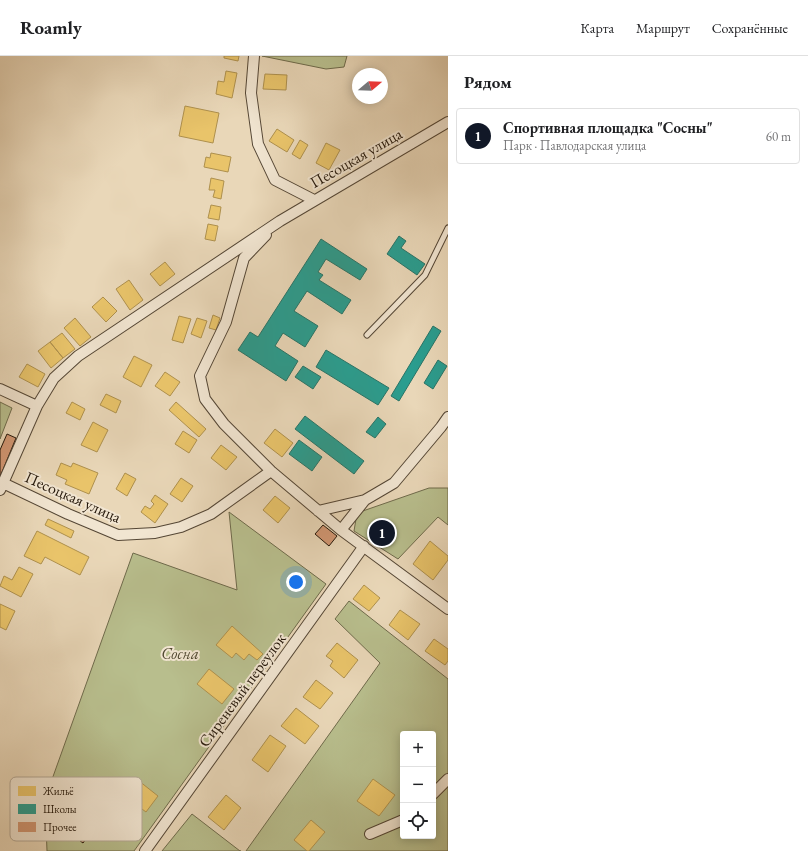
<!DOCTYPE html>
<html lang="ru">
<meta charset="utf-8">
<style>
:root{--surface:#fff;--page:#f6f6f6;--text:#202124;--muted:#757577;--line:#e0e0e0;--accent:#111827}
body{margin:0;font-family:"EB Garamond",serif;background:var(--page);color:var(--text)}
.controls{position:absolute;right:12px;bottom:12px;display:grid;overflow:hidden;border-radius:4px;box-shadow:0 2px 10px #0003}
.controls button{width:36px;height:36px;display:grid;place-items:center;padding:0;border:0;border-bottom:1px solid var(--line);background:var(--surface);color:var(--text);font:20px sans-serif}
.compass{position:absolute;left:352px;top:12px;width:36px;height:36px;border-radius:50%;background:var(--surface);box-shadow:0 2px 10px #0003;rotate:71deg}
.you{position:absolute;left:296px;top:526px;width:14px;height:14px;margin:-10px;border:3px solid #fff;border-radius:50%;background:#1a73e8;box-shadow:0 0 0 6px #1a73e833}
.badge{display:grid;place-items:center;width:26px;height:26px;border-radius:50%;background:var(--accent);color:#fff;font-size:13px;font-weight:700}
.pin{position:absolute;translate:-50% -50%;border:2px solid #fff;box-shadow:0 1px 4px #0006}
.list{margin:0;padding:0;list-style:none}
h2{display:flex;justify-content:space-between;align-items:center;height:52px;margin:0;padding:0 16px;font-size:17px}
h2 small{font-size:13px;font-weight:400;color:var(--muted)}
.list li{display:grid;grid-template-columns:26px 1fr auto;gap:12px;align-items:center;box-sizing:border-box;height:56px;margin:0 8px 8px;padding:0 8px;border:1px solid var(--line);border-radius:4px}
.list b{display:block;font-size:15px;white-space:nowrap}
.list p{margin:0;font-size:13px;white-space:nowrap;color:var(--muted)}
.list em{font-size:13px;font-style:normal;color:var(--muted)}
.icon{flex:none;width:22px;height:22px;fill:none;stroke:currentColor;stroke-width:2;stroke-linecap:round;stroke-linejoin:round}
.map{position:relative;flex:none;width:448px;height:795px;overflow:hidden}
header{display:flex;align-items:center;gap:24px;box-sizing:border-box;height:56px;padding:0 20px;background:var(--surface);border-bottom:1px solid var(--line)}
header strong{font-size:19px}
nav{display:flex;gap:22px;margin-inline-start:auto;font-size:14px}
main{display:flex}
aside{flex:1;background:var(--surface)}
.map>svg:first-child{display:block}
</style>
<header>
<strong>Roamly</strong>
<nav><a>Карта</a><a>Маршрут</a><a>Сохранённые</a></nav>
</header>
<main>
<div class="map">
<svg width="448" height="795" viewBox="0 0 448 795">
<rect width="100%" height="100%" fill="#e9d7b8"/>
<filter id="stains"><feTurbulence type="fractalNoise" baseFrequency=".005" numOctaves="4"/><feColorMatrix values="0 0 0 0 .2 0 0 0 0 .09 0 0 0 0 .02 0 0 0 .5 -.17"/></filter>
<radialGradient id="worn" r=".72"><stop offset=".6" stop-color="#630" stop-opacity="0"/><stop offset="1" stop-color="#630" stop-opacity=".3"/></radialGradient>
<path fill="#b8be8d" stroke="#6e6a4b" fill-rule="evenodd" d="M 262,0 L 347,0 L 344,11 L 326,13 Z
M 0,346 L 12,352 L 0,383 Z
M 429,432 L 448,432 L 448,469 L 438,461 L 398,503 L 354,475 L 357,457 Z
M 229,456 L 326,528 L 134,795 L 47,795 L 45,743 L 133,497 L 237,534 Z
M 349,545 L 448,623 L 448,795 L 246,795 L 380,607 L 335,563 ZM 403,678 L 433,678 L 433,780 L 403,780 Z
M 192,758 L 240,795 L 241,795 L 162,795 Z"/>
<path fill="#e9c46a" stroke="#ae904d" d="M 224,0 L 239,0 L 238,5 L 224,2 Z
M 226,15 L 237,17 L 232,42 L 216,38 L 218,25 L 224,26 Z
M 265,18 L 287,19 L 286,34 L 263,33 Z
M 185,50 L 219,57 L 213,87 L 179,80 Z
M 277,73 L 294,84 L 287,96 L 269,85 Z
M 300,84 L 308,89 L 300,103 L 292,98 Z
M 326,87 L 340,94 L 329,114 L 316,107 Z
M 211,97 L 231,101 L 228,116 L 204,111 L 206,101 L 210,102 Z
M 211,122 L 224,125 L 221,143 L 213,141 L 215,134 L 209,134 Z
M 211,149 L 221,151 L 219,164 L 208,162 Z
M 208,168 L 218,170 L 215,185 L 205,183 Z
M 165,206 L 175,218 L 160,230 L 150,218 Z
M 129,224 L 143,244 L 130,254 L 116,233 Z
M 103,241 L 117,255 L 106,266 L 92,251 Z
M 213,259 L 220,262 L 216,274 L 209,272 Z
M 179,260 L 191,263 L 183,287 L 172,284 Z
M 75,262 L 91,281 L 80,290 L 64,272 Z
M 197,262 L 207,265 L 201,282 L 191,278 Z
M 62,277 L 75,293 L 63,302 L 50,286 Z
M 50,286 L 63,302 L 51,312 L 38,295 Z
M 134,300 L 152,309 L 141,331 L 123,321 Z
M 27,308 L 45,318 L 38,331 L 19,321 Z
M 165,316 L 180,326 L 170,340 L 155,330 Z
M 106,338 L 121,345 L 116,357 L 100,349 Z
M 72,346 L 85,353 L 80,364 L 66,357 Z
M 176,346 L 206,373 L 199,381 L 169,354 Z
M 93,366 L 108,374 L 97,396 L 81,389 Z
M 275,373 L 293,387 L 282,401 L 264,387 Z
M 183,375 L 197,384 L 189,397 L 175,388 Z
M 221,389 L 237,401 L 226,414 L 211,402 Z
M 61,407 L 71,411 L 73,407 L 98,417 L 89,438 L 65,428 L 67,424 L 56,419 Z
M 125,417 L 136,423 L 127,440 L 116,433 Z
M 181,422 L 193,430 L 182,446 L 170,438 Z
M 155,439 L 168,448 L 155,467 L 141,456 L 145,450 L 150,453 L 154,448 L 151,445 Z
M 275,440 L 290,452 L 278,467 L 263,454 Z
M 48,463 L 74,475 L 71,482 L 45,469 Z
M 37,475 L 89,501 L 80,519 L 45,501 L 41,508 L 24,500 Z
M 430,485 L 448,500 L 448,504 L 433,524 L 413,508 Z
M 19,511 L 33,518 L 21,541 L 0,530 L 4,520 L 12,524 Z
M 364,529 L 380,542 L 369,555 L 353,543 Z
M 0,548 L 15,555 L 6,574 L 0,571 Z
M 400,554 L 420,568 L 408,584 L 389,569 Z
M 232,570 L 263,598 L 257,604 L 249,598 L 244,604 L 236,597 L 232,602 L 216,589 Z
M 434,583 L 448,593 L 448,605 L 445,609 L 425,595 Z
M 337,587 L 358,604 L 344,622 L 330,610 L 333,605 L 326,600 Z
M 209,613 L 234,633 L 222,648 L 197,628 Z
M 316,624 L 333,637 L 320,653 L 303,641 Z
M 296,652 L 319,670 L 305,688 L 281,670 Z
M 270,679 L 286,690 L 268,716 L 252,704 Z
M 373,723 L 395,739 L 379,760 L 357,745 Z
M 139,725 L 158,740 L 146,756 L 127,742 Z
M 226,739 L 241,752 L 224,774 L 208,761 Z
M 311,764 L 325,776 L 309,795 L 307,795 L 294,784 Z"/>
<path fill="#2a9d8f" stroke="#287467" d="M 399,180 L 406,185 L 401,192 L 425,208 L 417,219 L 387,198 Z
M 321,183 L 367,213 L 360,224 L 326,203 L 318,216 L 323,219 L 319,224 L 351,244 L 342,258 L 307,235 L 294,255 L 318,270 L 305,291 L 283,277 L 275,290 L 298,305 L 286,325 L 238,294 L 250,276 L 258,281 Z
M 433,270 L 441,275 L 399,345 L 391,340 Z
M 326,294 L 389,332 L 378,349 L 316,311 Z
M 438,304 L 447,310 L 433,333 L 424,327 Z
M 303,310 L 321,321 L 313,333 L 295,321 Z
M 305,360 L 364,405 L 354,418 L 295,373 Z
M 378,361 L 386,368 L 375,382 L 366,376 Z
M 299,384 L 322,401 L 312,415 L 289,398 Z"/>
<path fill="#d29773" stroke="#231609" d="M 7,378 L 16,382 L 0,421 L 0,394 Z
M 323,469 L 337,480 L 329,490 L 315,478 Z
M 85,739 L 111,759 L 98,777 L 93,773 L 83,787 L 65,774 L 74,762 L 70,760 Z"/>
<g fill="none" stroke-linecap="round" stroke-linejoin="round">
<g stroke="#544635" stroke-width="7">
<path id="service" d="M 367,279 L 425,219 L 448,172"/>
</g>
<g stroke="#544635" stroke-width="12">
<path id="minor" d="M 254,0 L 251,37 L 258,88 L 275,124 L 314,144
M 266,179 L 244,202 L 226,266 L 200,320 L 205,343 L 224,368 L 271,415 L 341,474 L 448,553
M 0,333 L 37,350
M 3,427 L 68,458 L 118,479 L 155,477 L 181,471 L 211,458 L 271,415
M 0,434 L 37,350 L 54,322 L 78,300 L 280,165 L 448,66
M 318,455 L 365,444 L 394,427 L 441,371 L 448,361
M 341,474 L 365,444
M 433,738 L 448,723
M 370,778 L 403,764
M 145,795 L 364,490"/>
</g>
<use href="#service" stroke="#f1e5d1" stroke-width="5"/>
<use href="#minor" stroke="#f1e5d1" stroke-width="10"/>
</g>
<g text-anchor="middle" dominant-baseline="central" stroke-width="4" stroke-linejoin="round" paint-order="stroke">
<g font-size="16" fill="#231609" stroke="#f1e5d1">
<text transform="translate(356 102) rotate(-30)">Песоцкая улица</text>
<text transform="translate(73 441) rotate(24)">Песоцкая улица</text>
<text transform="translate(242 634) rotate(-54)">Сиреневый переулок</text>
</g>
<g font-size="16" font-style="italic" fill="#504831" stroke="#f1e5d1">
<text x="180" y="597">Сосна</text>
</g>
</g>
<rect x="10" y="721" width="132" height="64" rx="6" fill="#f1e5d1" stroke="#b3a795" stroke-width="1"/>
<rect x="18" y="730" width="18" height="10" fill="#e9c46a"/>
<rect x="18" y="748" width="18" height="10" fill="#2a9d8f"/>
<rect x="18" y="766" width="18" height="10" fill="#d29773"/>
<g font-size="11" fill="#231609">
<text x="43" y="739">Жильё</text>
<text x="43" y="757">Школы</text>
<text x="43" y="775">Прочее</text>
</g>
<rect width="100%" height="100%" filter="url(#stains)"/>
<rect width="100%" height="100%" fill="url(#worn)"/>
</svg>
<div class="controls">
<button>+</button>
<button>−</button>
<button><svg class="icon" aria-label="locate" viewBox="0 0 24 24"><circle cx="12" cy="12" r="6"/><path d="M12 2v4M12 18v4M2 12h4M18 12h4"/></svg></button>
</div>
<svg class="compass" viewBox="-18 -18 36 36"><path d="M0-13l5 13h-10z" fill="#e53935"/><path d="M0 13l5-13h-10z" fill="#757577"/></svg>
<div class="you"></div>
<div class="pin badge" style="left:382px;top:477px">1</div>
</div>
<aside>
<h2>Рядом<small></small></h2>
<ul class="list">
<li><span class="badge">1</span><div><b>Спортивная площадка &quot;Сосны&quot;</b><p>Парк · Павлодарская улица</p></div><em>60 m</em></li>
</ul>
</aside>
</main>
